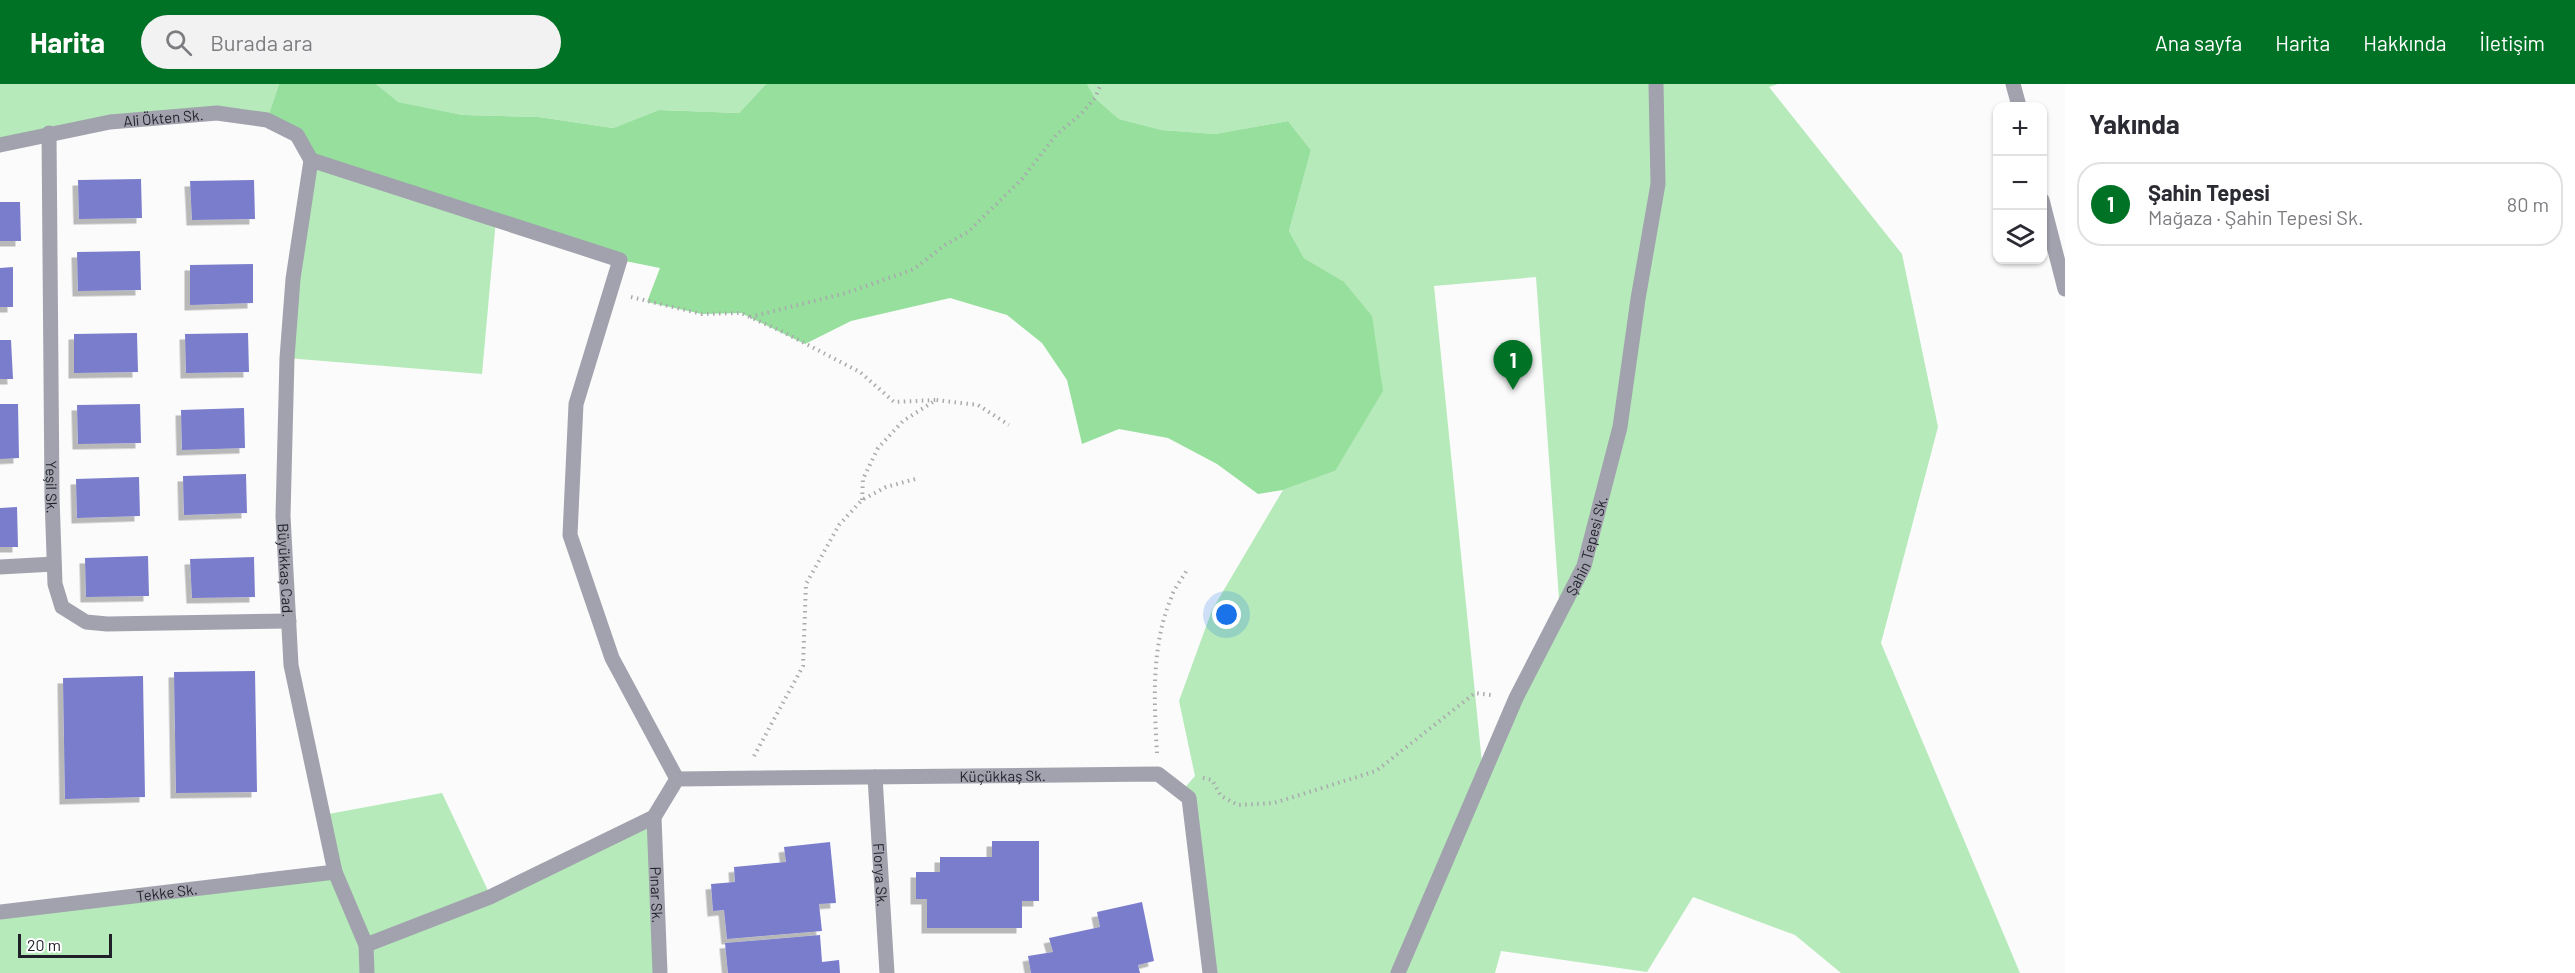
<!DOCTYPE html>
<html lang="tr">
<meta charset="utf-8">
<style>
:root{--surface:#fff;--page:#f2f2f3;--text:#2b2b33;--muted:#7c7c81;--line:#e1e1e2;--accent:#007225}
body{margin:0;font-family:Barlow,sans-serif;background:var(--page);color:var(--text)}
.controls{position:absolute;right:18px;top:18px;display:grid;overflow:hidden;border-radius:12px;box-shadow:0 2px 4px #0004}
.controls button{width:54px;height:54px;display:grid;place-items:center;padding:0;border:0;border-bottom:2px solid var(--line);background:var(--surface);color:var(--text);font:30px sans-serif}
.scale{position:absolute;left:18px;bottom:15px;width:94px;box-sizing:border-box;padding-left:6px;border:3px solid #1f2029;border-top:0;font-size:16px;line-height:21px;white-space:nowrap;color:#1f2029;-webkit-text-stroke:4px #fff;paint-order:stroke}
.you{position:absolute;left:1227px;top:531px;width:21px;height:21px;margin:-15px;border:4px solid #fff;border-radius:50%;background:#1a73e8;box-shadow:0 0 0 9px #1a73e833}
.badge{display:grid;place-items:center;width:39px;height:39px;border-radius:50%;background:var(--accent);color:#fff;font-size:20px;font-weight:700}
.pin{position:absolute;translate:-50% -50px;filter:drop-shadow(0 2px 3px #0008)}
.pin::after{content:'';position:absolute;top:32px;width:21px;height:18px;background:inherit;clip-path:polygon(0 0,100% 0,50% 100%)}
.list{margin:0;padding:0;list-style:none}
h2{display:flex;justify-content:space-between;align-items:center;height:78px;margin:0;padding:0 24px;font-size:26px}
h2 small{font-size:20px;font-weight:400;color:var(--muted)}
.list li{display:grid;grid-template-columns:39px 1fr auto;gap:18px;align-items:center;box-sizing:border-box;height:84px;margin:0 12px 12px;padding:0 12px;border:2px solid var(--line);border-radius:24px}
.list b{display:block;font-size:22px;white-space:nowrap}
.list p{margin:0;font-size:20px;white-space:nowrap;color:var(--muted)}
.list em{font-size:20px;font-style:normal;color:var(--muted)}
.icon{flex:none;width:33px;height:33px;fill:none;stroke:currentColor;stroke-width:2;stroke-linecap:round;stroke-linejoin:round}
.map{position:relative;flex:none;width:2065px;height:889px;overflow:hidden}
header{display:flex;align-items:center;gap:36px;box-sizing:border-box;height:84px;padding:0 30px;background:var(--accent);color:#fff}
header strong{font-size:28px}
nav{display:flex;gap:33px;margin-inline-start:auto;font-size:21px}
.search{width:420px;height:54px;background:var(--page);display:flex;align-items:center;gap:15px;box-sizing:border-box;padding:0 21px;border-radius:33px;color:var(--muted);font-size:22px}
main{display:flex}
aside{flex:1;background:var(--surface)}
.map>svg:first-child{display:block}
</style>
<header>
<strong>Harita</strong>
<div class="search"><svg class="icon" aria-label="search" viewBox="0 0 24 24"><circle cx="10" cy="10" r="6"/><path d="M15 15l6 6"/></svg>Burada ara</div>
<nav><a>Ana sayfa</a><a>Harita</a><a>Hakkında</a><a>İletişim</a></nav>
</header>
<main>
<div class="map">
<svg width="2065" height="889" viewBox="0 0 2065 889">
<defs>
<filter id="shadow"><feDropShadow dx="-5.5" dy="5.5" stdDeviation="0" flood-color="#0004"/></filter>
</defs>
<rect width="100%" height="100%" fill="#fbfbfb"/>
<path fill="#b6eaba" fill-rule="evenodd" d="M 0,0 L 279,0 L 267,36 L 217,29 L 0,61 Z
M 376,0 L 766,0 L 739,29 L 659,26 L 613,44 L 539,33 L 463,31 L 397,18 Z
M 1087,0 L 1778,0 L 1769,3 L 1902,170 L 1938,343 L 1881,559 L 2020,889 L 1841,889 L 1795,851 L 1693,813 L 1647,888 L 1501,867 L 1495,889 L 1210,889 L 1181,708 L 1195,692 L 1179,617 L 1212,526 L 1283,406 L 1335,387 L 1343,197 L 1304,174 L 1289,147 L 1311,66 L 1288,37 L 1215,50 L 1162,46 L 1119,35 L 1095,14 ZM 1536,193 L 1560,529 L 1483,689 L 1434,202 Z
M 311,76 L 496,135 L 482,290 L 287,274 Z
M 442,709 L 491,813 L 654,733 L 660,889 L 0,889 L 0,828 L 334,788 L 323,731 Z"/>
<path fill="#96df9d" d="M 279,0 L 376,0 L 398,18 L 463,31 L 539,33 L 613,44 L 659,26 L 739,29 L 766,0 L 1087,0 L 1095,14 L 1119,35 L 1162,46 L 1215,50 L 1288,37 L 1311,66 L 1289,147 L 1304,174 L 1343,197 L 1372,232 L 1383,307 L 1335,387 L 1283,406 L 1258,410 L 1217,380 L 1168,354 L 1119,345 L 1082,360 L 1067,296 L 1042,259 L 1007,231 L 950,214 L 851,237 L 805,260 L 741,229 L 702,230 L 647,218 L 660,184 L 620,176 L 311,76 L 297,51 L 267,36 Z"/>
<path fill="#7a7dcb" filter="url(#shadow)" d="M 141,95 L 142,134 L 79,135 L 78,96 Z
M 254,96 L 255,135 L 192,136 L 190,97 Z
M 0,118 L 20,118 L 21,157 L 0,157 Z
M 140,167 L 141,206 L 78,207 L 77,168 Z
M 253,180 L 253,219 L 190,221 L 190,181 Z
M 13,183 L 13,223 L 0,223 L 0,184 Z
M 137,249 L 138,288 L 74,289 L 74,250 Z
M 248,249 L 249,288 L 186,289 L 185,250 Z
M 0,256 L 11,256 L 13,295 L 0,295 Z
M 0,320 L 18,320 L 19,374 L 0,375 Z
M 140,320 L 141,359 L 78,360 L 77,321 Z
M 244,324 L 245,364 L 182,366 L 181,326 Z
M 246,390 L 247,429 L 184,431 L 183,392 Z
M 139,393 L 140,432 L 77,434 L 76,395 Z
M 17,423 L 18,463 L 0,463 L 0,424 Z
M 148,472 L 149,512 L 86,513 L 85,474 Z
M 254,473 L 255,513 L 192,514 L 190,475 Z
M 255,587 L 257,708 L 176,709 L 174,588 Z
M 143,592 L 145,713 L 65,715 L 63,594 Z
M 992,757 L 1039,757 L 1039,817 L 1022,817 L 1022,844 L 927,844 L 927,815 L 916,815 L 916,788 L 940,788 L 940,773 L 992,773 Z
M 830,758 L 836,819 L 819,820 L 822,847 L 727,855 L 724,826 L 713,827 L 711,800 L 735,798 L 734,783 L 786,778 L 784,763 Z
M 1142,818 L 1154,877 L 1138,881 L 1140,889 L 1031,889 L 1028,872 L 1053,868 L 1049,854 L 1100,843 L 1097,828 Z
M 820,851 L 822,878 L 839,876 L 840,889 L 728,889 L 725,859 Z"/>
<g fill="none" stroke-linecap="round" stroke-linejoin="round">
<path stroke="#a9aaad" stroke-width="4" stroke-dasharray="1.5 4.5" stroke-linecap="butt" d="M 631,213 L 702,230 L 741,229 L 783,248 L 860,288 L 894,318 L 936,316
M 750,233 L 846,209 L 914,185 L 945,161 L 968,148 L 1022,95 L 1056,51 L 1081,30 L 1095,14 L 1101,0
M 862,416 L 863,395 L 878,364 L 903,337 L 936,316 L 978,321 L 1009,341
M 1157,669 C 1154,617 1151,563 1171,514 C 1174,504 1182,495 1187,486
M 754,672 L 803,582 L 806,500 L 839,441 L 862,416 L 886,403 L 919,394
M 1203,694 L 1212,696 L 1221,712 L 1238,721 L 1274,719 L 1376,687 L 1475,609 L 1491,611"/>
<g stroke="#a1a2ad" stroke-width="15">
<path d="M 2013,0 L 2019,22"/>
<path id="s1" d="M 49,49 L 52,413 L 55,500 L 62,523 L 86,538 L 107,540 L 289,537"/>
<path id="s2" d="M 0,61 L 110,38 L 217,29 L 267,36 L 297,51 L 311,76"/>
<path d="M 311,76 L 620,176 L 576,320 L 570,451 L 612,574 L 677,695"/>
<path id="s3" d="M 311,76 L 293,195 L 287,274 L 283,432 L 291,581 L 335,788 L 366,861 L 367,889"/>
<path d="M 2042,116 L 2065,205"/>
<path d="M 0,483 L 54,480"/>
<path id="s4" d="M 875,693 L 887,889"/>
<path id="s5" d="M 654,733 L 677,695 L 1158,690 L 1189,714 L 1210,889"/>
<path id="s6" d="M 654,733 L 660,889"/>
<path id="s7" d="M 0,828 L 335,788"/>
<path d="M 366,861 L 490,813 L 654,733"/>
<path id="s8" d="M 1398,889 L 1516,614 L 1584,482 L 1620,343 L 1638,215 L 1658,100 L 1656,0"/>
</g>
</g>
<g text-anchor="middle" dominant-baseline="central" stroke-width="6" stroke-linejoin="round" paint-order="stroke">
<g font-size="15" fill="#1f2029" stroke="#fff">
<text stroke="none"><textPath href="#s2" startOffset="166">Ali Ökten Sk.</textPath></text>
<text stroke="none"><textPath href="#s1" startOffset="354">Yeşil Sk.</textPath></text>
<text stroke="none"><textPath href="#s8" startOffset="468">Şahin Tepesi Sk.</textPath></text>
<text stroke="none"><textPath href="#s3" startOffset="412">Büyükkaş Cad.</textPath></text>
<text stroke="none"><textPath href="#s5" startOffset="370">Küçükkaş Sk.</textPath></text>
<text stroke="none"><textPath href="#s4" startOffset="98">Florya Sk.</textPath></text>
<text stroke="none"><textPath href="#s7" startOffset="168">Tekke Sk.</textPath></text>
<text stroke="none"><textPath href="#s6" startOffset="78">Pınar Sk.</textPath></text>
</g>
</g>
</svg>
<div class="controls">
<button>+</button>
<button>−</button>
<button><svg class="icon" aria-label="layers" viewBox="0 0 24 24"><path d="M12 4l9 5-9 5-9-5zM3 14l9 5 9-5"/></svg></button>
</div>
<div class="scale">20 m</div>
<div class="you"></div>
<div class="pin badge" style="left:1513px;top:306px">1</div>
</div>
<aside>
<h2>Yakında<small></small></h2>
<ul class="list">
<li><span class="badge">1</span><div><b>Şahin Tepesi</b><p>Mağaza · Şahin Tepesi Sk.</p></div><em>80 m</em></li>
</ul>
</aside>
</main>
